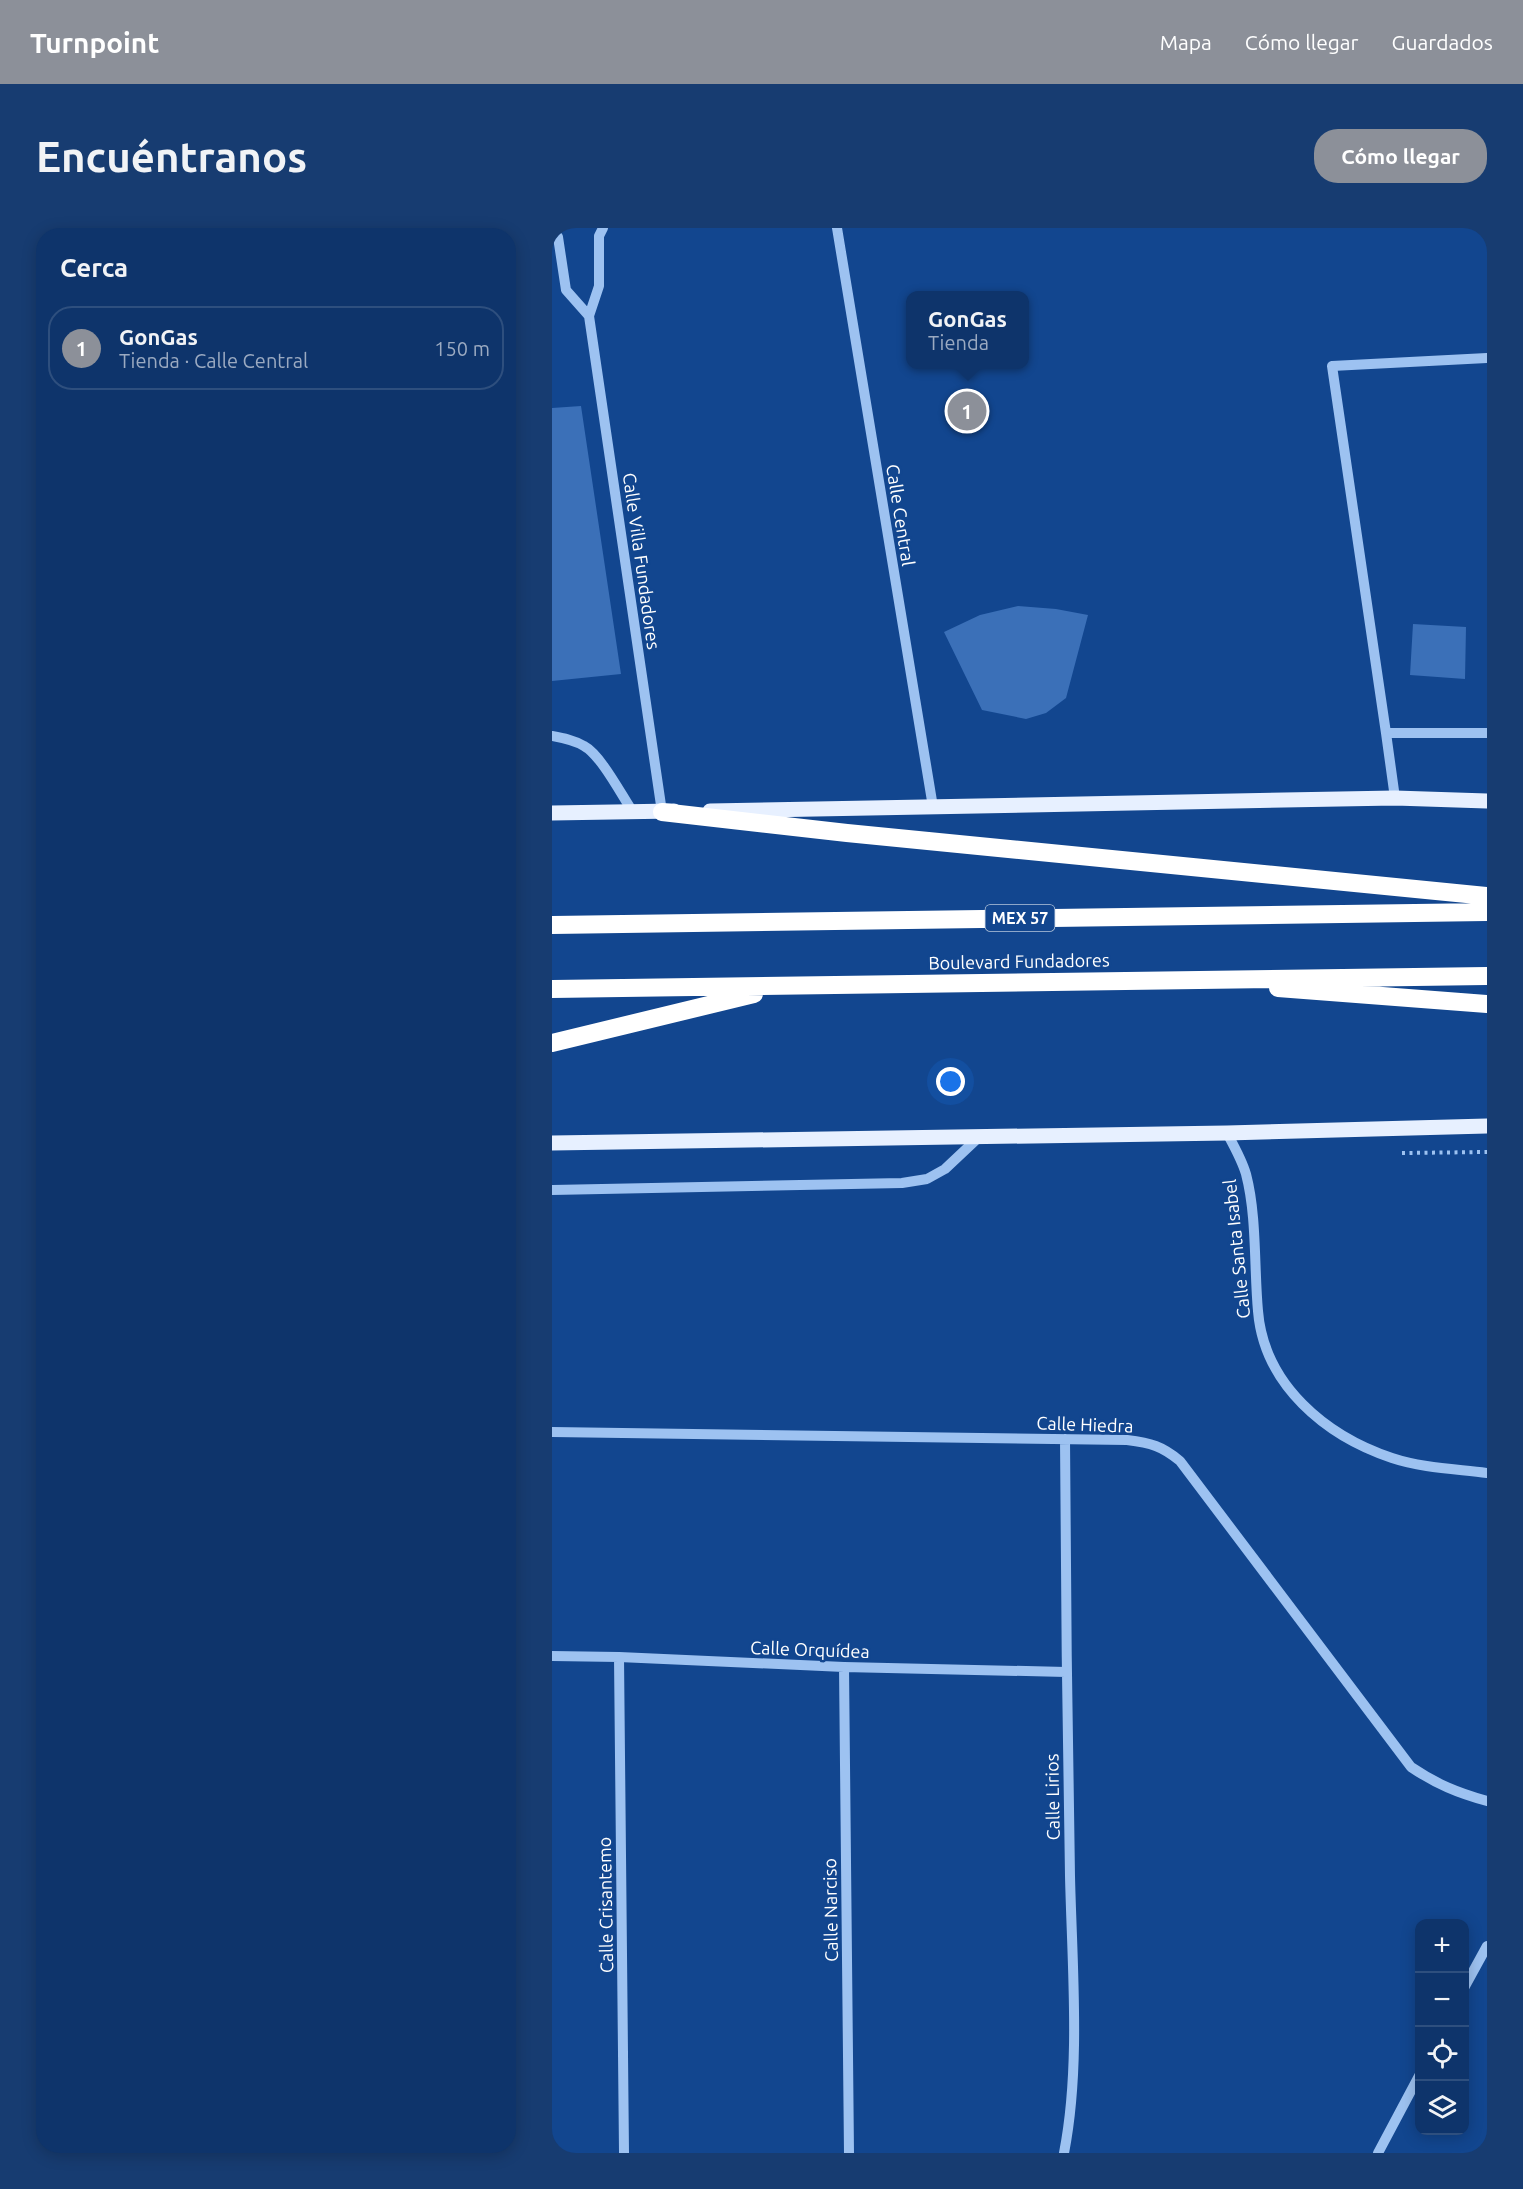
<!DOCTYPE html>
<html lang="es">
<meta charset="utf-8">
<style>
:root{--surface:#0e346b;--page:#173c71;--text:#f1f3f6;--muted:#9baac1;--line:#2e4f7e;--accent:#8c9099}
body{margin:0;font-family:Ubuntu,sans-serif;background:var(--page);color:var(--text)}
.controls{position:absolute;right:18px;bottom:18px;display:grid;overflow:hidden;border-radius:12px;box-shadow:0 3px 15px #0003}
.controls button{width:54px;height:54px;display:grid;place-items:center;padding:0;border:0;border-bottom:2px solid var(--line);background:var(--surface);color:var(--text);font:30px sans-serif}
.you{position:absolute;left:399px;top:854px;width:21px;height:21px;margin:-15px;border:4px solid #fff;border-radius:50%;background:#1a73e8;box-shadow:0 0 0 9px #1a73e833}
.badge{display:grid;place-items:center;width:39px;height:39px;border-radius:50%;background:var(--accent);color:#fff;font-size:20px;font-weight:700}
.pin{position:absolute;translate:-50% -50%;border:3px solid #fff;box-shadow:0 2px 6px #0006}
.popup{position:absolute;left:354px;top:63px;width:123px;height:78px;box-sizing:border-box;display:grid;place-content:center;border-radius:12px;background:var(--surface);filter:drop-shadow(0 2px 4px #0005);font-size:20px;white-space:nowrap;color:var(--muted)}
.popup b{font-size:22px;color:var(--text)}
.popup::after{content:'';position:absolute;left:50%;top:100%;margin-left:-12px;border:12px solid transparent;border-top-color:var(--surface)}
.list{margin:0;padding:0;list-style:none}
h2{display:flex;justify-content:space-between;align-items:center;height:78px;margin:0;padding:0 24px;font-size:26px}
h2 small{font-size:20px;font-weight:400;color:var(--muted)}
.list li{display:grid;grid-template-columns:39px 1fr auto;gap:18px;align-items:center;box-sizing:border-box;height:84px;margin:0 12px 12px;padding:0 12px;border:2px solid var(--line);border-radius:24px}
.list b{display:block;font-size:22px;white-space:nowrap}
.list p{margin:0;font-size:20px;white-space:nowrap;color:var(--muted)}
.list em{font-size:20px;font-style:normal;color:var(--muted)}
.icon{flex:none;width:33px;height:33px;fill:none;stroke:currentColor;stroke-width:2;stroke-linecap:round;stroke-linejoin:round}
.map{position:relative;flex:none;width:935px;height:1925px;overflow:hidden;border-radius:24px}
header{display:flex;align-items:center;gap:36px;box-sizing:border-box;height:84px;padding:0 30px;background:var(--accent);color:#fff}
header strong{font-size:28px}
nav{display:flex;gap:33px;margin-inline-start:auto;font-size:21px}
.intro{display:flex;align-items:center;justify-content:space-between;box-sizing:border-box;height:144px;padding:0 36px}
h1{margin:0;font-size:42px}
.button{padding:15px 27px;border-radius:24px;background:var(--accent);color:#fff;font-size:21px;font-weight:700}
main{display:flex;gap:36px;padding:0 36px}
aside{flex:1;background:var(--surface);border-radius:24px;box-shadow:0 3px 15px #0003}
.map>svg:first-child{display:block}
</style>
<header>
<strong>Turnpoint</strong>
<nav><a>Mapa</a><a>Cómo llegar</a><a>Guardados</a></nav>
</header>
<div class="intro"><h1>Encuéntranos</h1><a class="button">Cómo llegar</a></div>
<main>
<aside>
<h2>Cerca<small></small></h2>
<ul class="list">
<li><span class="badge">1</span><div><b>GonGas</b><p>Tienda · Calle Central</p></div><em>150 m</em></li>
</ul>
</aside>
<div class="map">
<svg width="935" height="1925" viewBox="0 0 935 1925">
<rect width="100%" height="100%" fill="#12468f"/>
<path fill="#3b70b8" d="M 29,178 L 69,446 L 0,453 L 0,180 Z
M 466,378 L 504,381 L 536,387 L 514,470 L 494,485 L 474,491 L 430,482 L 392,404 L 428,387 Z
M 861,396 L 914,399 L 913,451 L 858,447 Z"/>
<g fill="none" stroke-linecap="round" stroke-linejoin="round">
<path stroke="#9dc2f1" stroke-width="4" stroke-dasharray="3 4.5" stroke-linecap="butt" d="M 850,925 L 935,924"/>
<path stroke="#9dc2f1" stroke-width="10" d="M 51,0 L 47,8 L 47,58 L 37,88 L 110,584
M 285,0 L 381,579
M 0,1 L 6,9 L 14,62 L 37,88
M 834,505 L 780,138 L 935,130
M 0,508 C 11,510 22,512 32,518 C 49,527 70,568 81,584
M 843,570 L 834,505 L 935,505
M 675,905 C 682,918 690,932 694,946 C 705,988 702,1040 706,1083 C 712,1157 774,1208 840,1230 C 870,1240 904,1241 935,1245
M 0,962 L 350,955 L 375,951 L 393,941 L 427,909
M 0,1204 L 575,1212 C 599,1215 610,1218 628,1233 L 859,1539 C 884,1556 906,1565 935,1573
M 0,1428 L 67,1429 L 292,1439 L 514,1444
M 67,1429 L 72,1925
M 292,1439 L 297,1925
M 912,1760 L 935,1718
M 512,1925 C 529,1838 520,1737 518,1648 C 515,1502 514,1357 513,1211
M 826,1925 L 868,1846"/>
<path stroke="#e7f0ff" stroke-width="15" d="M 158,583 L 843,570 L 935,573
M 0,585 L 122,583
M 0,915 L 675,905 L 935,898"/>
<path stroke="#fff" stroke-width="18" d="M 110,584 L 295,605 L 935,668
M 0,697 L 935,684
M 726,760 L 935,776
M 0,761 L 935,748
M 0,815 L 202,766"/>
</g>
<g text-anchor="middle" dominant-baseline="central" stroke-width="5" stroke-linejoin="round" paint-order="stroke">
<rect fill="#12468f" stroke="#b8c8dd" stroke-width="1.5" x="433.5" y="677" width="69" height="26" rx="4.5"/>
<g font-size="16" font-weight="bold" fill="#fff">
<text x="468" y="690">MEX 57</text>
</g>
<g font-size="18" fill="#fff" stroke="#12468f">
<text transform="translate(349 287) rotate(81)">Calle Central</text>
<text transform="translate(90 333) rotate(82)">Calle Villa Fundadores</text>
<text transform="translate(467 733) rotate(-1)">Boulevard Fundadores</text>
<text transform="translate(684 1021) rotate(-96)">Calle Santa Isabel</text>
<text transform="translate(533 1196) rotate(2)">Calle Hiedra</text>
<text transform="translate(258 1421) rotate(2)">Calle Orquídea</text>
<text transform="translate(500 1569) rotate(-91)">Calle Lirios</text>
<text transform="translate(53 1677) rotate(-91)">Calle Crisantemo</text>
<text transform="translate(278 1682) rotate(-91)">Calle Narciso</text>
</g>
</g>
</svg>
<div class="controls">
<button>+</button>
<button>−</button>
<button><svg class="icon" aria-label="locate" viewBox="0 0 24 24"><circle cx="12" cy="12" r="6"/><path d="M12 2v4M12 18v4M2 12h4M18 12h4"/></svg></button>
<button><svg class="icon" aria-label="layers" viewBox="0 0 24 24"><path d="M12 4l9 5-9 5-9-5zM3 14l9 5 9-5"/></svg></button>
</div>
<div class="you"></div>
<div class="pin badge" style="left:415px;top:183px">1</div>
<div class="popup"><b>GonGas</b>Tienda</div>
</div>
</main>
